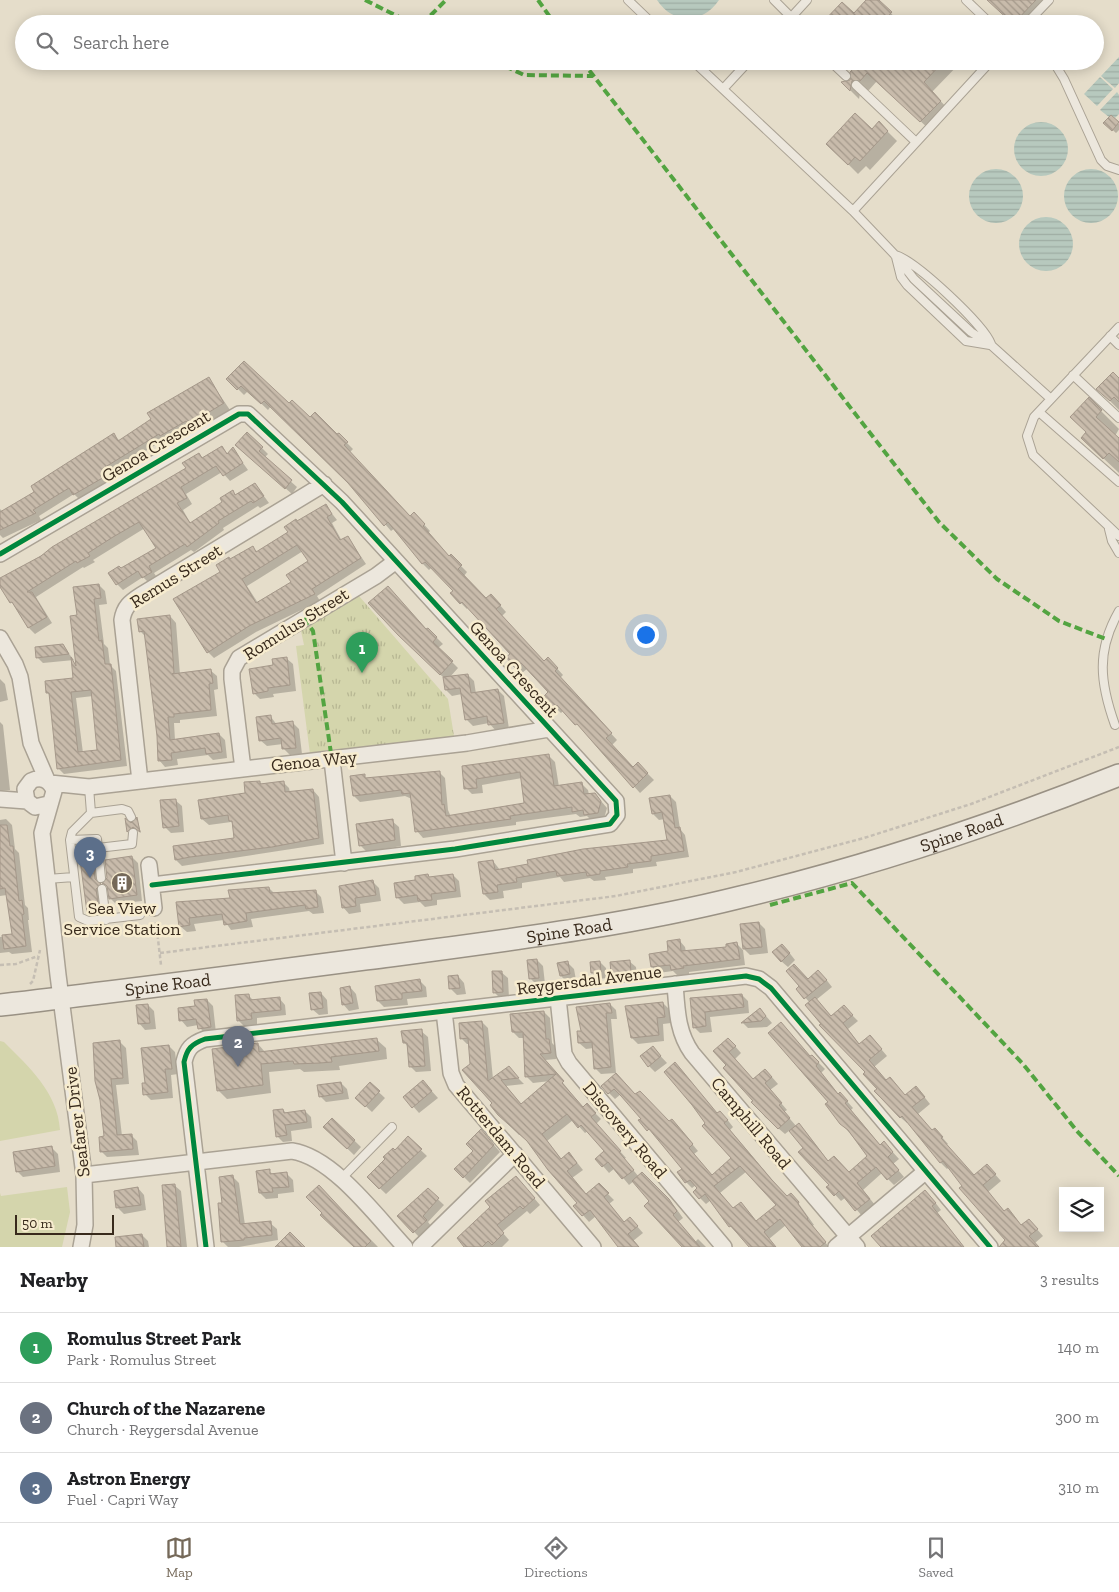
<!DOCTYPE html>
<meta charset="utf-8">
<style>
:root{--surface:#fff;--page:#f6f6f6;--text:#202124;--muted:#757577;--line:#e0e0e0;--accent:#756959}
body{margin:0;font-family:"Zilla Slab",serif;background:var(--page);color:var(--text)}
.controls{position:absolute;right:15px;bottom:15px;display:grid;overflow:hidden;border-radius:0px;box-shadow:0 2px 12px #0003}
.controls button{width:45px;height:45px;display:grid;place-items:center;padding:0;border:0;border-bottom:1px solid var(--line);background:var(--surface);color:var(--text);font:25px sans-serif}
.scale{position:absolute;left:15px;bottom:12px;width:99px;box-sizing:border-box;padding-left:5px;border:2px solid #382a1c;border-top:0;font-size:14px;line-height:18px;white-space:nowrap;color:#382a1c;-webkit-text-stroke:4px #f7eccf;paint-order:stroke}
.you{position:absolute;left:645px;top:634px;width:18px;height:18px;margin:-12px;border:4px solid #fff;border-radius:50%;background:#1a73e8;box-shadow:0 0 0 8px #1a73e833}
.badge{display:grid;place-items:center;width:32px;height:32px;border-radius:50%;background:var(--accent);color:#fff;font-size:16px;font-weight:700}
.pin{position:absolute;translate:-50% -41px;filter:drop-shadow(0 1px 2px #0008)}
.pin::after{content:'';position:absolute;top:26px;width:18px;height:15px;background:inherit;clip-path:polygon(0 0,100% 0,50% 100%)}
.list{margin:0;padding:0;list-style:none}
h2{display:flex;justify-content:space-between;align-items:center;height:65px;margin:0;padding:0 20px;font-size:21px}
h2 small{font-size:16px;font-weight:400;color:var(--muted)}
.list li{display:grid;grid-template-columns:32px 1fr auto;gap:15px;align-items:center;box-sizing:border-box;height:70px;padding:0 20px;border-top:1px solid var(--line)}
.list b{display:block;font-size:19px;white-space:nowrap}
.list p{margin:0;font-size:16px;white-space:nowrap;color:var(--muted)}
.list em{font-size:16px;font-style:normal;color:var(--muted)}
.icon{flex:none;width:28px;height:28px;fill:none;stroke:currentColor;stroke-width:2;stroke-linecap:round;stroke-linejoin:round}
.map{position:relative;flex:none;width:1119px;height:1247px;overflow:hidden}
.search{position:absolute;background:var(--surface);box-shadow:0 2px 12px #0003;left:15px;right:15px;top:15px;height:55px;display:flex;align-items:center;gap:12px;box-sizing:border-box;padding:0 18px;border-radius:28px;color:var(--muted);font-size:19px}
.sheet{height:275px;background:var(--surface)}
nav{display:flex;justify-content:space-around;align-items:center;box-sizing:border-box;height:70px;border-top:1px solid var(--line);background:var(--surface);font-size:14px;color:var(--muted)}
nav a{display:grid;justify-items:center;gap:2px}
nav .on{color:var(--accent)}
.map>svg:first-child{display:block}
</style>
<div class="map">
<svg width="1119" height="1247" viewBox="0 0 1119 1247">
<defs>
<pattern id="park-tufts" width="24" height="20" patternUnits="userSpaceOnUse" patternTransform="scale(1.25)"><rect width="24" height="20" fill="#d4d5ac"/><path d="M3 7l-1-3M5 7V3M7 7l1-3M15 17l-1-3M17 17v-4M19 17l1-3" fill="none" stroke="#b7b793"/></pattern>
<pattern id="water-rules" width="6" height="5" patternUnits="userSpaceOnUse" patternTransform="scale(1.25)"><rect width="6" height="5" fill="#b7c9be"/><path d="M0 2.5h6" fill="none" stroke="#9eada3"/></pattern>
<pattern id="building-back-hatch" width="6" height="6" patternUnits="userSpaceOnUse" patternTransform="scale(1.25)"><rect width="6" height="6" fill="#c8bbab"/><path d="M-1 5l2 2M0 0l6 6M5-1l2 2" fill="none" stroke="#a3988a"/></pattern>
</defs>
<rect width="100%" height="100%" fill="#e5ddca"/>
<path fill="#d4d5ac" d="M 0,1041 L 4,1042 C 29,1067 58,1093 60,1130 L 0,1141 Z
M 67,1187 L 70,1212 L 62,1247 L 0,1247 L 0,1193 L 1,1196 Z"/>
<path fill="url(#park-tufts)" d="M 359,596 L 448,699 L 454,736 L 310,754 L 296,646 L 304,645 L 301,631 Z"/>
<path fill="url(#water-rules)" d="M 657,0 L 719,0 C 703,24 673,25 657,0 Z
M 1119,57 L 1119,83 L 1115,88 L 1101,76 Z
M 1100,77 L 1113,89 L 1097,106 L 1084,94 Z
M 1117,92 L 1119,95 L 1119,114 L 1115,118 L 1111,115 L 1109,117 L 1100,110 Z
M1014 149a27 27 0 1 1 54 0a27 27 0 1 1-54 0Z
M1064 196a27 27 0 1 1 54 0a27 27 0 1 1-54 0Z
M969 196a27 27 0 1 1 54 0a27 27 0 1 1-54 0Z
M1019 244a27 27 0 1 1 54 0a27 27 0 1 1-54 0Z"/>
<path fill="#0003" fill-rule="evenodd" d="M 867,0 L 877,0 L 900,22 L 898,24 L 822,24 L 854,14 Z
M 989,0 L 1053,0 L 1032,24 L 1014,24 Z
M 820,61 L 828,61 L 824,66 Z
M 855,61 L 962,61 L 932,92 L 949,110 L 930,130 L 877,81 L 869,90 L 861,89 L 859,99 L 843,83 L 851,81 L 859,65 Z
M 1111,116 L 1119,124 L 1119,130 L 1116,133 L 1105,123 Z
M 879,123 L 897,141 L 870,170 L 866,166 L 858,174 L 837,153 L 872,130 Z
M 209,379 L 230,410 L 206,424 L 208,427 L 198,433 L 192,427 L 167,441 L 165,439 L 107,475 L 111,483 L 80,500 L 74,494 L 39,516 L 41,520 L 3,538 L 0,535 L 0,509 L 3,512 L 36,493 L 114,435 L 120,441 Z
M 228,379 L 289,404 L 310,419 L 315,414 L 347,443 L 353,449 L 350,452 L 410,517 L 420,520 L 430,531 L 428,533 L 449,558 L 451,556 L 467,572 L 464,576 L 486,600 L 491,595 L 506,612 L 502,616 L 544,663 L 554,665 L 563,675 L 560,678 L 617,740 L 612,745 L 634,768 L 638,764 L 654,780 L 640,793 L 583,730 L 564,710 L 561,713 L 555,707 L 550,693 L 528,668 L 522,673 L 516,667 L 507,657 L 511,654 L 468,607 L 467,609 L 461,603 L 455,591 L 432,567 L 429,570 L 423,564 L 395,528 L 391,531 L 351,484 L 271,406 L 268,410 L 248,391 L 244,395 Z
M 1119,380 L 1119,410 L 1098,389 Z
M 1101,411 L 1119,429 L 1115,436 L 1119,440 L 1119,473 L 1102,457 L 1088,432 L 1072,417 Z
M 236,445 L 262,448 L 268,454 L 264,458 L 297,487 L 292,494 Z
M 222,448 L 228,454 L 233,449 L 248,470 L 230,481 L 222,472 L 186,494 L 192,504 L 183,510 L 191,524 L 224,503 L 232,492 L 236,496 L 255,484 L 269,503 L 260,508 L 258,506 L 223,528 L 224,530 L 194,552 L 191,550 L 154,573 L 158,579 L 149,583 L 143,577 L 123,590 L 117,584 L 158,549 L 145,528 L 93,560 L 95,562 L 84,568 L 83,567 L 36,597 L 52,623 L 35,634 L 29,628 L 0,584 L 0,580 L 187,469 L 199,454 L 204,459 Z
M 326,506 L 337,520 L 332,523 L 342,541 L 348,537 L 366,564 L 317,596 L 320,601 L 256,632 L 214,658 L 208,652 L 222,572 L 230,560 L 252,547 L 258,552 L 290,533 L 297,522 ZM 303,551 L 310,562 L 292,582 L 258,603 L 247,586 Z
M 99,585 L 105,591 L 107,604 L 99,605 L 104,644 L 108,648 L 110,665 L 116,671 L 127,766 L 64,774 L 58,768 L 50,696 L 47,692 L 74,679 L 72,661 L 77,666 L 78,616 ZM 93,696 L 99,751 L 83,753 L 76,698 Z
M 170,616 L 176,623 L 180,675 L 210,670 L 217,676 L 218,689 L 214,690 L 217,716 L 180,720 L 180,723 L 174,723 L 175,740 L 219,734 L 225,740 L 227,758 L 213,760 L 208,755 L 177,759 L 178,765 L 165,767 L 159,760 L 158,736 L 146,637 L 140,631 Z
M 428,629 L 443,644 L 438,648 L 458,668 L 449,678 L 468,675 L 474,681 L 476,694 L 498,690 L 504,696 L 509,729 L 496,731 L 489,723 L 473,726 L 466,719 L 462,694 L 452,696 L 446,690 L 444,678 L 398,635 Z
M 62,645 L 74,660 L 43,663 L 37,657 Z
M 286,658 L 293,664 L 296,691 L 273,694 L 274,697 L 260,699 L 254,693 L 274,666 Z
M 0,679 L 5,684 L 8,700 L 0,702 Z
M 271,717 L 277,725 L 293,723 L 299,729 L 302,754 L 290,755 L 284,749 L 283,744 L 267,746 L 260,740 Z
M 0,722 L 3,725 L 10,790 L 0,791 Z
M 548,755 L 555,762 L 559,787 L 582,784 L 588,790 L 589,795 L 601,801 L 607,808 L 604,819 L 591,820 L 587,816 L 580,817 L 576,814 L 516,822 L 516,825 L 423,838 L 417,831 L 412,799 L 405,796 L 360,802 L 354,796 L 364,776 L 367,779 L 439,772 L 445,778 L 448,810 L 451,817 L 525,804 L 522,778 L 482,785 L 483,793 L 472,794 L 466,788 L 463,767 Z
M 260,782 L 262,785 L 283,782 L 289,788 L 290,793 L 313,790 L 319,797 L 324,844 L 182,866 L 176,860 L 235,839 L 234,824 L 231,822 L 209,825 L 202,819 L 247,794 Z
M 670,796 L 676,802 L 680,829 L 685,835 L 689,857 L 656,862 L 657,866 L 633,869 L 633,873 L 605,877 L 606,880 L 594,881 L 590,878 L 564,882 L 560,877 L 522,883 L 522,888 L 503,891 L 504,898 L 490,900 L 484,894 L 480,863 L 493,861 L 500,870 L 669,841 L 665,819 L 659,820 L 653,814 Z
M 175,800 L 182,806 L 184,832 L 171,833 L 165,827 Z
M 6,819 L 12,825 L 15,849 L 19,853 L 25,905 L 28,908 L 29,920 L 28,920 L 32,952 L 12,954 L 9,952 L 0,953 L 0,937 L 13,935 L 7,895 L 0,896 L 0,820 Z
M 137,819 L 141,833 L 136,829 L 131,834 L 127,821 L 131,824 Z
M 392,821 L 399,827 L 401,846 L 367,852 L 360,845 Z
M 91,846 L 94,849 L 98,882 L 103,887 L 99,892 L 101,913 L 90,914 L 88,911 Z
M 132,857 L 138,863 L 142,901 L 116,904 L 110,898 L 108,888 L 104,883 Z
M 453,875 L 459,881 L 461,897 L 437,900 L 437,905 L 425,907 L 420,902 L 404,904 L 397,897 L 417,882 L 428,876 L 430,878 Z
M 373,882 L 379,888 L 381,901 L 360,904 L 361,912 L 349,914 L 343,907 Z
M 269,888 L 275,894 L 315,891 L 321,897 L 324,913 L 313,914 L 309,911 L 251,919 L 253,927 L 231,930 L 224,920 L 194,924 L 196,931 L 187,932 L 180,926 L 177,904 L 231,899 Z
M 759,923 L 765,929 L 768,953 L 750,955 L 744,949 Z
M 679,940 L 685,947 L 686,952 L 728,948 L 737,944 L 743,950 L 745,965 L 689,972 L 689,974 L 678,976 L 673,971 L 658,973 L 652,967 Z
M 788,951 L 795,960 L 788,967 L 781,961 Z
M 537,960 L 543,966 L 545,984 L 536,984 L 530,978 Z
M 629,961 L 636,967 L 637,977 L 619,979 L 612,973 Z
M 600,962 L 606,968 L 607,978 L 599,979 L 592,973 L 591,963 Z
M 568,963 L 574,969 L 576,980 L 567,982 L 561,976 Z
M 501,972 L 508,978 L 509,998 L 500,998 L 494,992 Z
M 458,976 L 464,983 L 466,994 L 457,995 L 451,989 Z
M 825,978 L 832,987 L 816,1000 L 832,1017 L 850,1013 L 858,1021 L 848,1029 L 860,1045 L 876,1043 L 887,1056 L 874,1067 L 887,1082 L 906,1096 L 922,1094 L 930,1104 L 918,1114 L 933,1132 L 941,1136 L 948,1144 L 946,1145 L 974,1177 L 993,1172 L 1001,1181 L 988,1192 L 1005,1212 L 1022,1227 L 1035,1227 L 1043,1236 L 1035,1243 L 1007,1240 L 949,1167 L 947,1169 L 941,1163 L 908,1122 L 907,1123 L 900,1117 L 867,1072 L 828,1033 L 807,1006 L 810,1003 L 798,989 L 808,980 Z
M 420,981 L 426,987 L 427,997 L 407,999 L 408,1005 L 384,1007 L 378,1001 Z
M 350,987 L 356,994 L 359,1009 L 349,1011 L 343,1004 Z
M 321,993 L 327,1000 L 328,1014 L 319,1015 L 312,1009 Z
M 248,995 L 254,1001 L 279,998 L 285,1005 L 286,1015 L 257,1018 L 257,1025 L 245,1027 L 238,1020 Z
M 742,995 L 748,1001 L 749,1013 L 710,1017 L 712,1032 L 700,1033 L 694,1027 L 692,999 Z
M 207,1000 L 213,1006 L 216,1033 L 205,1034 L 198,1025 L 187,1027 L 181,1020 Z
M 663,1003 L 669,1009 L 671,1023 L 663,1024 L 664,1041 L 638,1044 L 632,1038 Z
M 610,1004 L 616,1010 L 617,1019 L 611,1019 L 616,1073 L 601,1074 L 595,1068 L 594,1048 L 586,1049 L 579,1043 L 582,1032 Z
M 148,1005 L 154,1011 L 156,1029 L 145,1030 L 139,1023 Z
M 760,1009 L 772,1023 L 767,1027 L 748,1028 L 743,1023 Z
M 544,1012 L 550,1018 L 552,1043 L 555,1046 L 556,1059 L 545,1060 L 583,1108 L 593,1111 L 601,1119 L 596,1124 L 626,1158 L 624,1159 L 639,1177 L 642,1174 L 675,1207 L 683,1218 L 678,1222 L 695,1242 L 698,1239 L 706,1247 L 683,1247 L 634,1181 L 629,1185 L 615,1168 L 609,1173 L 597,1159 L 605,1151 L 588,1131 L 585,1133 L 573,1120 L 547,1141 L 562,1160 L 575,1160 L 583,1170 L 572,1178 L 587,1196 L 605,1191 L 614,1200 L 609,1204 L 625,1223 L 636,1225 L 643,1233 L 633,1241 L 596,1216 L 589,1222 L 575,1206 L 579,1203 L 522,1133 L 519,1135 L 513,1129 L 464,1070 L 472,1065 L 470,1044 L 467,1044 L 461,1038 L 482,1022 L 488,1028 L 493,1079 L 508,1068 L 524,1084 L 506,1086 L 522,1105 L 550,1081 L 533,1083 L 526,1076 L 524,1038 L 519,1038 L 513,1032 Z
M 421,1031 L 428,1037 L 431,1071 L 416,1072 L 410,1066 L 408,1047 L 404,1042 Z
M 377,1040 L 386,1048 L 387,1059 L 339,1066 L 340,1070 L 304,1072 L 300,1069 L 269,1072 L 271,1093 L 227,1099 L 218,1090 L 258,1044 L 265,1052 Z
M 119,1041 L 126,1048 L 129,1084 L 116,1085 L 122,1136 L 131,1135 L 137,1141 L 139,1155 L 107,1157 L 101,1151 L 105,1137 L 102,1100 Z
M 734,1045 L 741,1053 L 735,1059 L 753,1080 L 771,1076 L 778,1084 L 770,1090 L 787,1110 L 784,1112 L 797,1127 L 799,1125 L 805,1131 L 829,1162 L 849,1174 L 869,1156 L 841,1123 L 829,1102 L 811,1058 L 812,1056 L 825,1069 L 821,1073 L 839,1095 L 846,1100 L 853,1108 L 851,1110 L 881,1146 L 890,1149 L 899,1159 L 893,1164 L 904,1177 L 894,1185 L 882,1173 L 863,1190 L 875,1205 L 862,1216 L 846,1197 L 841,1201 L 828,1187 L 830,1185 L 805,1148 L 790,1130 L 785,1134 L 765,1117 L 715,1051 Z
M 169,1046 L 175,1052 L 178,1074 L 171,1075 L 173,1098 L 151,1100 L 145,1094 L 146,1084 Z
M 653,1048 L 667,1063 L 655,1072 L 649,1066 Z
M 616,1075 L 635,1096 L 678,1127 L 698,1151 L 694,1154 L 712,1176 L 732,1158 L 718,1114 L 726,1118 L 733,1127 L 730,1130 L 787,1197 L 797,1201 L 814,1225 L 812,1226 L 829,1247 L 803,1247 L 786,1225 L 769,1239 L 776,1247 L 750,1247 L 730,1226 L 711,1200 L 706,1204 L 700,1198 L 696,1185 L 692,1188 L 686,1182 L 683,1169 L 656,1135 L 640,1121 L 642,1119 L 621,1094 L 615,1099 L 609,1093 ZM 747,1171 L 778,1205 L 757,1222 L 741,1203 L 733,1209 L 720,1193 Z
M 341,1083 L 347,1089 L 349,1099 L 326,1102 L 320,1096 Z
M 370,1084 L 385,1098 L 372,1112 L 357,1098 Z
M 429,1088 L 438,1098 L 419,1113 L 405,1097 Z
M 283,1110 L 287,1114 L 305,1111 L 311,1117 L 312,1128 L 291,1131 L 292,1141 L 283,1142 L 277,1136 Z
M 332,1119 L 361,1147 L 354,1155 L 325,1127 Z
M 487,1137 L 500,1152 L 470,1183 L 456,1169 Z
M 408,1138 L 427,1156 L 386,1194 L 368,1177 Z
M 52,1148 L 58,1154 L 60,1172 L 23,1177 L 17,1171 Z
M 269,1171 L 274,1175 L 287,1174 L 293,1180 L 294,1192 L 278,1194 L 278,1198 L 266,1199 L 260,1193 Z
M 233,1177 L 239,1183 L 245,1225 L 270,1223 L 277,1229 L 278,1240 L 239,1247 L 228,1247 L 222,1241 L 224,1204 Z
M 522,1184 L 540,1205 L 530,1214 L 527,1211 L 502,1232 L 509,1240 L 502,1247 L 466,1247 Z
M 174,1185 L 181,1191 L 187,1247 L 168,1247 Z
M 319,1187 L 378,1247 L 354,1247 L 324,1213 Z
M 138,1188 L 144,1195 L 146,1210 L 124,1214 L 118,1208 Z
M 428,1190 L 444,1205 L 428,1222 L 432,1227 L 420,1238 L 399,1216 Z
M 931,1197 L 941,1210 L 937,1213 L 964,1247 L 883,1247 Z
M 142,1235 L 148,1241 L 149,1247 L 118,1247 Z"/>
<path fill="url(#building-back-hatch)" stroke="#a5988a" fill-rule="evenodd" d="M 866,0 L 879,0 L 892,12 L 881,24 L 821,24 L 842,2 L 854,13 Z
M 987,0 L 1036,0 L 1013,24 Z
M 861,61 L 944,61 L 924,82 L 941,101 L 920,122 L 867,73 L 860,81 L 852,81 L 850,91 L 841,82 L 850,80 L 850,72 Z
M 855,113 L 872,129 L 879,121 L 888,131 L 860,161 L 855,157 L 848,165 L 826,144 Z
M 1111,115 L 1119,122 L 1112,131 L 1103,123 Z
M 244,361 L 289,403 L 292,400 L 310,417 L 315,412 L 337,434 L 339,433 L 348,442 L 344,445 L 410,516 L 414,512 L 425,524 L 423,526 L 449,556 L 451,554 L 462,565 L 458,569 L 486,598 L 491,594 L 501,605 L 496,609 L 544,661 L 548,657 L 558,668 L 555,671 L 612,733 L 606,738 L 633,767 L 638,762 L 648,773 L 633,788 L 577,724 L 575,725 L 557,705 L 554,708 L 544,696 L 548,692 L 521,663 L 515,668 L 506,657 L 510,654 L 462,602 L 460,604 L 450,593 L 453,591 L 425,562 L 422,564 L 388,522 L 384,526 L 348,483 L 264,401 L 261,404 L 241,386 L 237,390 L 226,379 Z
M 1113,372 L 1119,378 L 1119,402 L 1114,397 L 1110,401 L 1096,389 Z
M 209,377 L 224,403 L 201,417 L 202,420 L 190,427 L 186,421 L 160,436 L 159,434 L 102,469 L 106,476 L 73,495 L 69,488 L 33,510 L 36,513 L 0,530 L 0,512 L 34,492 L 31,486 L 114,433 L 118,441 L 151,419 L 147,413 Z
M 1089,397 L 1102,410 L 1096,417 L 1119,438 L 1119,462 L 1109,453 L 1103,459 L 1081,438 L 1086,432 L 1070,417 Z
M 247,432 L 263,447 L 259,451 L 292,480 L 285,489 L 235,445 Z
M 222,446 L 227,454 L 233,447 L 243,463 L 223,476 L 216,466 L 181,487 L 187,498 L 177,503 L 190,523 L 222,502 L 220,498 L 233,490 L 235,495 L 255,483 L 264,496 L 253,503 L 251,501 L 218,521 L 219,523 L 187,547 L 185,544 L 149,566 L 152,572 L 142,578 L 138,571 L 116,585 L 108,573 L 119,566 L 121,568 L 156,548 L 139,522 L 113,537 L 88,553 L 90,556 L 77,563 L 76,561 L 27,592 L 32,592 L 47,617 L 28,628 L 12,602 L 10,603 L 0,587 L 0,578 L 41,556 L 52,547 L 186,468 L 182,463 L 199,453 L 202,458 Z
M 326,504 L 332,514 L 327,517 L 340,540 L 348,536 L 361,558 L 312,589 L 315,594 L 249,626 L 207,653 L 173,599 L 220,572 L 216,565 L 229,557 L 230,559 L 253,546 L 256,552 L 288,532 L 284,527 L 296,519 L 297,521 ZM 297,545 L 308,561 L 286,575 L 291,582 L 256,603 L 242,579 Z
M 99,584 L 101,598 L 94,599 L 99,641 L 102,640 L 105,664 L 111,664 L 121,760 L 57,769 L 49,693 L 46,693 L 45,681 L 73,678 L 71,657 L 76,666 L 70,616 L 77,615 L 73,587 ZM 91,690 L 97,750 L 78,752 L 71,692 Z
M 388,586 L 426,629 L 428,628 L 437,637 L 433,642 L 453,661 L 440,675 L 398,635 L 368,603 Z
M 170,615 L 174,673 L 172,674 L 211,669 L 213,683 L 209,684 L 211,710 L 174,714 L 174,717 L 168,717 L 170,740 L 219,733 L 222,752 L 206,754 L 205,748 L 171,753 L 172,760 L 158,761 L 157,736 L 144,631 L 139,632 L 137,619 Z
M 63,644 L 69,654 L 36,658 L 35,647 Z
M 287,657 L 290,685 L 268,688 L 268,691 L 253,694 L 249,669 L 273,665 L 272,659 Z
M 468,674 L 471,693 L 498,689 L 504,723 L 488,725 L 487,716 L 465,720 L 460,688 L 445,690 L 443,677 Z
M 271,715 L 272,724 L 293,721 L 296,748 L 282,749 L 281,738 L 259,741 L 256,717 Z
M 549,754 L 554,786 L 582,782 L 584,794 L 595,793 L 601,801 L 598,813 L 584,815 L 583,810 L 572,812 L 572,807 L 510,816 L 511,819 L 415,832 L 410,793 L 402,794 L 401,790 L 353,796 L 350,776 L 365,774 L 365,778 L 440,771 L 442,805 L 444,804 L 446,816 L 524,803 L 520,772 L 476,779 L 477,788 L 464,789 L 462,766 Z
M 260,781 L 260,784 L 284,781 L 285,792 L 313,789 L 319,838 L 272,847 L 190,857 L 175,860 L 173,846 L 234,838 L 232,821 L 229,821 L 228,815 L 201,819 L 198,800 L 245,793 L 244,782 Z
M 670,795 L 675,828 L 680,827 L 684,851 L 651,856 L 651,861 L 627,864 L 628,867 L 600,871 L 600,874 L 587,876 L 586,872 L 557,876 L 556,871 L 516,878 L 517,882 L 497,885 L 498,892 L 483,894 L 478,862 L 493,860 L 495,870 L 528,864 L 527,860 L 583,849 L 667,840 L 662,812 L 652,814 L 649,798 Z
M 176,799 L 179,826 L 163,828 L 160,800 Z
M 137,817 L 140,832 L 133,827 L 127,832 L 125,818 L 131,823 Z
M 393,819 L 395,840 L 359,846 L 356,824 Z
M 0,825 L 7,825 L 10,846 L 13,846 L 19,901 L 22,900 L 24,914 L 22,915 L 26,946 L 4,949 L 2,935 L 12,934 L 5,888 L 0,889 Z
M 78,845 L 92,845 L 95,879 L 101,884 L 96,889 L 99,910 L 87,912 Z
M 132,856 L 137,895 L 109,899 L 107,886 L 102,883 L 107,878 L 105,860 Z
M 428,874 L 429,877 L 453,874 L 456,891 L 431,894 L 432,900 L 418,901 L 417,895 L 396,898 L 394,883 L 415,880 L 415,876 Z
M 373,880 L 376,895 L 355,898 L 356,906 L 342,908 L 339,886 Z
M 269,887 L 270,893 L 316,890 L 318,907 L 306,909 L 305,905 L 246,913 L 247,921 L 224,925 L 222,914 L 189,918 L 190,925 L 179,927 L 176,902 L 230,898 L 228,890 Z
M 759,922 L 762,947 L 743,949 L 740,924 Z
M 680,939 L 681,951 L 726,947 L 726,944 L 737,942 L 740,959 L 683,966 L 684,968 L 671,970 L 670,965 L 651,967 L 649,954 L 668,951 L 667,941 Z
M 782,944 L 790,953 L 781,962 L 772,952 Z
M 537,959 L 539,978 L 529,979 L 527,960 Z
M 630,960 L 631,972 L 611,973 L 610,962 Z
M 568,961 L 570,974 L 560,976 L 557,963 Z
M 600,961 L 601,972 L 591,973 L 590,962 Z
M 794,964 L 808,979 L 818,970 L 827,980 L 804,999 L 796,989 L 799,986 L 786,971 Z
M 492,971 L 502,971 L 503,992 L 493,993 Z
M 458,975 L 460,988 L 449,989 L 448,976 Z
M 420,979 L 422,991 L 402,993 L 402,999 L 377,1001 L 375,986 Z
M 350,986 L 353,1003 L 342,1005 L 340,988 Z
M 321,992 L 323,1008 L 311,1010 L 309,993 Z
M 249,994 L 250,1000 L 280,997 L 281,1010 L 251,1013 L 252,1019 L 237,1021 L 235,995 Z
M 742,994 L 744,1007 L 705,1012 L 706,1026 L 693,1028 L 690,998 Z
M 815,997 L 831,1016 L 844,1005 L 853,1015 L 843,1023 L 859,1044 L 870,1035 L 882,1049 L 869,1060 L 886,1080 L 890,1077 L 905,1095 L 916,1086 L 925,1097 L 912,1107 L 932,1130 L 935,1128 L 943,1137 L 941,1138 L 974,1175 L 987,1164 L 996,1174 L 983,1185 L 1004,1211 L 1008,1208 L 1021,1225 L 1029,1219 L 1038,1229 L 1029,1236 L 1039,1247 L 999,1247 L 1005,1240 L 959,1188 L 962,1186 L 943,1161 L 940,1163 L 902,1116 L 900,1118 L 881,1098 L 874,1091 L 877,1089 L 863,1074 L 865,1072 L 819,1025 L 821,1024 L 805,1005 Z
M 207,999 L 211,1027 L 198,1029 L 196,1019 L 179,1021 L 178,1008 L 195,1006 L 194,1000 Z
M 663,1002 L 665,1017 L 657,1018 L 659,1035 L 631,1038 L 625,1006 Z
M 610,1003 L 612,1013 L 606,1013 L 611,1067 L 594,1069 L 592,1042 L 578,1043 L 577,1031 L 581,1031 L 576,1007 Z
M 148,1004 L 150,1023 L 138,1024 L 136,1005 Z
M 760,1008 L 766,1016 L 761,1021 L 741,1023 Z
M 544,1011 L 546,1039 L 549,1039 L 551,1053 L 540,1054 L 564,1081 L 562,1083 L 583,1107 L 587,1103 L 596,1113 L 591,1117 L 621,1151 L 619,1152 L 634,1170 L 622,1179 L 608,1162 L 602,1167 L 595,1159 L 604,1151 L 581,1125 L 578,1128 L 567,1114 L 542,1134 L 561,1159 L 569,1152 L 577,1163 L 567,1171 L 586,1194 L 599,1183 L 609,1193 L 604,1197 L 624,1222 L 630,1217 L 638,1226 L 628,1234 L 639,1247 L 618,1247 L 590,1210 L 582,1216 L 573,1206 L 577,1203 L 548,1170 L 527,1141 L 498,1115 L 490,1105 L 492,1103 L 462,1070 L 470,1064 L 468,1038 L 460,1039 L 459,1023 L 482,1021 L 488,1081 L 509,1066 L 519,1078 L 501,1080 L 521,1104 L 556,1074 L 525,1077 L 523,1032 L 512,1032 L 510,1014 Z
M 781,1022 L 810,1056 L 812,1055 L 819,1062 L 816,1066 L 838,1094 L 840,1092 L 848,1101 L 845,1103 L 880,1145 L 884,1141 L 893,1152 L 888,1157 L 899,1170 L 887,1180 L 876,1167 L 857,1183 L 870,1199 L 855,1211 L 839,1191 L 834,1196 L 826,1187 L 829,1185 L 798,1152 L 803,1148 L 789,1131 L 799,1123 L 828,1161 L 834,1156 L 849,1172 L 867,1156 L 848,1130 L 840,1124 L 825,1104 L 828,1102 L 768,1033 Z
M 422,1029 L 425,1066 L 409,1067 L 407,1043 L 403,1043 L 401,1031 Z
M 377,1038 L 379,1051 L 331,1057 L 332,1062 L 320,1063 L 294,1064 L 293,1061 L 261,1064 L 263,1085 L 217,1091 L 212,1049 L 258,1043 L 259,1052 Z
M 728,1038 L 736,1046 L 729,1052 L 753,1079 L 765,1069 L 772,1077 L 765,1083 L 782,1103 L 779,1105 L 790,1118 L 778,1129 L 751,1102 L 753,1101 L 723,1068 L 726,1065 L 713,1051 Z
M 120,1040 L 123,1078 L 111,1079 L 117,1135 L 132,1134 L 133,1149 L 100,1152 L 99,1137 L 104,1136 L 100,1100 L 95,1081 L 93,1043 Z
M 169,1045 L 172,1069 L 165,1069 L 168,1092 L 143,1095 L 142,1083 L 145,1083 L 141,1048 Z
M 653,1046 L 661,1056 L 648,1067 L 640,1056 Z
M 675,1062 L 717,1113 L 720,1111 L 728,1120 L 724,1123 L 771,1179 L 787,1196 L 791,1193 L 799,1202 L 798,1204 L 808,1218 L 807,1219 L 826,1242 L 820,1247 L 802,1247 L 780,1219 L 764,1232 L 776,1247 L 749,1247 L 731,1226 L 729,1227 L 705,1194 L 699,1199 L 693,1192 L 697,1188 L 690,1180 L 685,1183 L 677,1172 L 682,1169 L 649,1129 L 647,1131 L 638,1120 L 641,1119 L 621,1096 L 614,1089 L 608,1094 L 601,1086 L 616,1073 L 635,1094 L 640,1091 L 669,1121 L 672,1119 L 693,1144 L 689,1148 L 712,1175 L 731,1158 L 702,1126 L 705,1123 L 692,1105 L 664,1072 ZM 740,1166 L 776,1205 L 756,1221 L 741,1202 L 733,1208 L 714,1186 Z
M 423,1080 L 432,1091 L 412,1108 L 403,1097 Z
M 341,1082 L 343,1093 L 319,1097 L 317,1085 Z
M 370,1082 L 380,1091 L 365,1107 L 355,1098 Z
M 283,1109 L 284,1113 L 305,1110 L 307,1122 L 285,1125 L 287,1135 L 276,1137 L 273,1110 Z
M 332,1118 L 355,1140 L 347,1149 L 323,1127 Z
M 481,1129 L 494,1145 L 463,1178 L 454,1169 L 473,1151 L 466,1144 Z
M 408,1136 L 422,1149 L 379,1189 L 367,1177 L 385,1159 L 383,1157 L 393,1148 L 395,1150 Z
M 52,1146 L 55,1166 L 16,1172 L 13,1152 Z
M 270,1169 L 270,1174 L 287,1172 L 289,1187 L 272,1188 L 273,1192 L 259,1193 L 256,1171 Z
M 642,1172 L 669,1199 L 677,1211 L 673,1215 L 700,1247 L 682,1247 L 644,1206 L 649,1201 L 632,1181 Z
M 233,1175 L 240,1224 L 271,1221 L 272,1235 L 244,1238 L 244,1240 L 221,1242 L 218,1203 L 222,1203 L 219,1177 Z
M 516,1176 L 535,1198 L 523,1209 L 520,1206 L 497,1225 L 504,1233 L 492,1245 L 488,1241 L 482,1247 L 464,1247 L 457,1238 L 490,1207 L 485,1201 Z
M 175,1184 L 181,1247 L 167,1247 L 162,1185 Z
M 319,1185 L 371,1241 L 365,1247 L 354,1247 L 320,1215 L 322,1213 L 306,1197 Z
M 138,1187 L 141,1205 L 116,1208 L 114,1191 Z
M 428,1188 L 439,1198 L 423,1216 L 427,1220 L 413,1233 L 397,1216 Z
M 925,1190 L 936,1203 L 932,1206 L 964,1247 L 881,1247 L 871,1236 Z
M 290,1232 L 305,1247 L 275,1247 Z
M 142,1234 L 144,1247 L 116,1247 L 115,1237 Z"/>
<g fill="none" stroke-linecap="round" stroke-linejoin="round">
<g stroke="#aaa294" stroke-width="10">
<path id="lane" d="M 628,0 L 653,24
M 774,0 L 791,17
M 966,0 L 991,24
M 785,24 L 807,0
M 1026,24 L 1049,0
M 693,61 L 853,211 L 895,255 L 914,279 L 971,332 L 991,345 L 1051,399
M 830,61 L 846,76
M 1053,61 L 1064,79 L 1101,160 L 1107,166 L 1119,170
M 856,85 L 916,142
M 723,89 L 749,61
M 853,211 L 991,61
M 895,255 C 915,260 984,325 991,344
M 896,257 L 901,277 L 907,285 L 966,341 L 990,345
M 1119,327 L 1034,417 L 1027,436 L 1033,455 L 1119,536
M 1110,336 L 1119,345
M 1073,375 L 1119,418
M 1039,412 L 1119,482
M 1109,529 L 1112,541 L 1119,553
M 1115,725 C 1100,683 1096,651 1119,611
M 89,787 L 91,813
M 131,817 L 128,811 L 122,809 L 91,813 L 72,832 L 70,840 L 79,917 L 88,921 L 140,915
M 70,840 L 97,839 L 101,878
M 98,848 L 132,844 L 133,833
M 47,879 L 74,877
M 102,889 L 106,920
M 341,1179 L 392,1127"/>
</g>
<g stroke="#aaa294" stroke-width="18">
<path id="street" d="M 0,554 L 239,414 L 248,414 L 342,502 L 616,801 L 617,815 L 610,824 L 455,849 L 152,885
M 0,638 L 15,664 L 20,677 L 31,743 L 47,780
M 332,760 L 344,863
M 243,769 L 232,679 L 232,671 L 239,658 L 376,576 L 396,561
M 140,781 L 122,620 C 124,607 130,602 141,595 L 324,484
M 50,783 L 89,787 L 467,743 L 549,729
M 0,799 L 27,801
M 48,804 L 35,807 L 27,801 L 25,789 L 31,781 C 41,776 50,780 54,791 L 42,833 L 58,975 L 84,1175 L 85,1225 L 81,1247
M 149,865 L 154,908
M 675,984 C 677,1009 677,1032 692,1053 L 857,1247
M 558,998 L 564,1054 L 569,1063 L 724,1247
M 444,1011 L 451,1073 L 456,1085 L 593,1247
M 84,1175 L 292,1151 C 333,1157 377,1217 405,1247
M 206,1247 L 184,1062 C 187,1049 191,1044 205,1039 L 746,976 L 759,979 L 771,988 L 990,1247
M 420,1247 L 515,1154
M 836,1247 L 926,1171"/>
</g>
<g stroke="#999184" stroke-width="24">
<g id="secondary">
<path id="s1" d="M 0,1005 C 130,990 259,973 389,956 C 507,940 625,926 741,897 C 870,866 996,824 1119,775"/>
</g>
</g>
<path stroke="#c5beb3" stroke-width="2.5" stroke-dasharray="4 2.5" stroke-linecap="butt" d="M 156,922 L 161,965
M 160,953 L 616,896 L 736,872 L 864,838 L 971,804 L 1119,747
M 0,965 L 16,964 L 38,956
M 30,984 L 33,981 L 40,950"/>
<use href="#lane" stroke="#ece7dd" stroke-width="8"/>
<use href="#street" stroke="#ece7dd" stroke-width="15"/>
<use href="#secondary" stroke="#ece7dd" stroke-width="21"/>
<path stroke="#53a441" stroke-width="4" stroke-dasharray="8 4" stroke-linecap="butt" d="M 365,0 L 413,24
M 538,0 L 555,24
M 422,24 L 446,0
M 494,61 L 524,75 L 593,76
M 582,61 L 939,522 L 997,579 L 1059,621 L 1106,639
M 304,618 L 313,631 L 332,760
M 770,905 L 852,883 L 1023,1064 L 1077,1131 L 1119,1176"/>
<g stroke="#f7eccf" stroke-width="8">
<path id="cycleway" d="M 0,554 L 239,414 L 248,414 L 342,502 L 616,801 L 617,815 L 610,824 L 455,849 L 152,885
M 206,1247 L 184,1062 C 187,1049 191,1044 205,1039 L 746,976 L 759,979 L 771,988 L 990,1247"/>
</g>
<use href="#cycleway" stroke="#00873e" stroke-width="5"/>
</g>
<defs>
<g id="building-disc" transform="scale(1.125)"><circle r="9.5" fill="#756959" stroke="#f7eccf"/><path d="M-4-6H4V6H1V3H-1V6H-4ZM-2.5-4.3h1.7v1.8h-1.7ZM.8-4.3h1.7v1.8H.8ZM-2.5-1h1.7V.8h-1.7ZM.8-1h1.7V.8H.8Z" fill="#fff"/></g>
</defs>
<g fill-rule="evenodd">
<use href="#building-disc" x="122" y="883"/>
</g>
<g text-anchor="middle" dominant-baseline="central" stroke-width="5" stroke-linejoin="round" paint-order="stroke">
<g font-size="18" fill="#382a1c" stroke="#f7eccf">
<text transform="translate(156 446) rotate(-31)">Genoa Crescent</text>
<text transform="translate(176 576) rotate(-32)">Remus Street</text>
<text transform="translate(296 624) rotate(-32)">Romulus Street</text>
<text transform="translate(514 669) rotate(48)">Genoa Crescent</text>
<text transform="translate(314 761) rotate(-6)">Genoa Way</text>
<text stroke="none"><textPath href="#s1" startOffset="979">Spine Road</textPath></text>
<text stroke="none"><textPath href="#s1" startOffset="574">Spine Road</textPath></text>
<text transform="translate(589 980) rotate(-7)">Reygersdal Avenue</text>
<text stroke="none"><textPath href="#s1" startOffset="169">Spine Road</textPath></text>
<text transform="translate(77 1122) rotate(-97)">Seafarer Drive</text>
<text transform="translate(751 1123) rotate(50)">Camphill Road</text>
<text transform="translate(625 1130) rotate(50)">Discovery Road</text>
<text transform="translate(501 1137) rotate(50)">Rotterdam Road</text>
</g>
<g font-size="18" fill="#382a1c" stroke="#f7eccf">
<text x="122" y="908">Sea View<tspan x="122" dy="21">Service Station</tspan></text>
</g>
</g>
</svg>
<div class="controls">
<button><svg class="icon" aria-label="layers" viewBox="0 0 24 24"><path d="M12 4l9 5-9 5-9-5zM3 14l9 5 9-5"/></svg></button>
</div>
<div class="scale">50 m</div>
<div class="you"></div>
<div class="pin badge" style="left:362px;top:673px;background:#2e9e5b">1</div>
<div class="pin badge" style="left:238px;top:1067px;background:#6b7280">2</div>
<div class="pin badge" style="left:90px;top:878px;background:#5c6f8a">3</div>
<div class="search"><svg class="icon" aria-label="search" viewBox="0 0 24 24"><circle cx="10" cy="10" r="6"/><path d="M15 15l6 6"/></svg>Search here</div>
</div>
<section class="sheet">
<h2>Nearby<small>3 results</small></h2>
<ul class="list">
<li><span class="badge" style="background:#2e9e5b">1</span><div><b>Romulus Street Park</b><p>Park · Romulus Street</p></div><em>140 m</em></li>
<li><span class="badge" style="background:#6b7280">2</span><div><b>Church of the Nazarene</b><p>Church · Reygersdal Avenue</p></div><em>300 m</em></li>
<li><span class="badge" style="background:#5c6f8a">3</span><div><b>Astron Energy</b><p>Fuel · Capri Way</p></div><em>310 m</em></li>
</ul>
</section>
<nav>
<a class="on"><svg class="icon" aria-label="map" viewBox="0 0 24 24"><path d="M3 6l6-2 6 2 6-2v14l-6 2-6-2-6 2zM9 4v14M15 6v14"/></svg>Map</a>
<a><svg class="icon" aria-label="directions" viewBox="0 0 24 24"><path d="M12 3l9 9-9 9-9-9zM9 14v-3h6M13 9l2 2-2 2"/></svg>Directions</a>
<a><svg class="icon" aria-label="saved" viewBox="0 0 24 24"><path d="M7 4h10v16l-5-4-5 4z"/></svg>Saved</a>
</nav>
